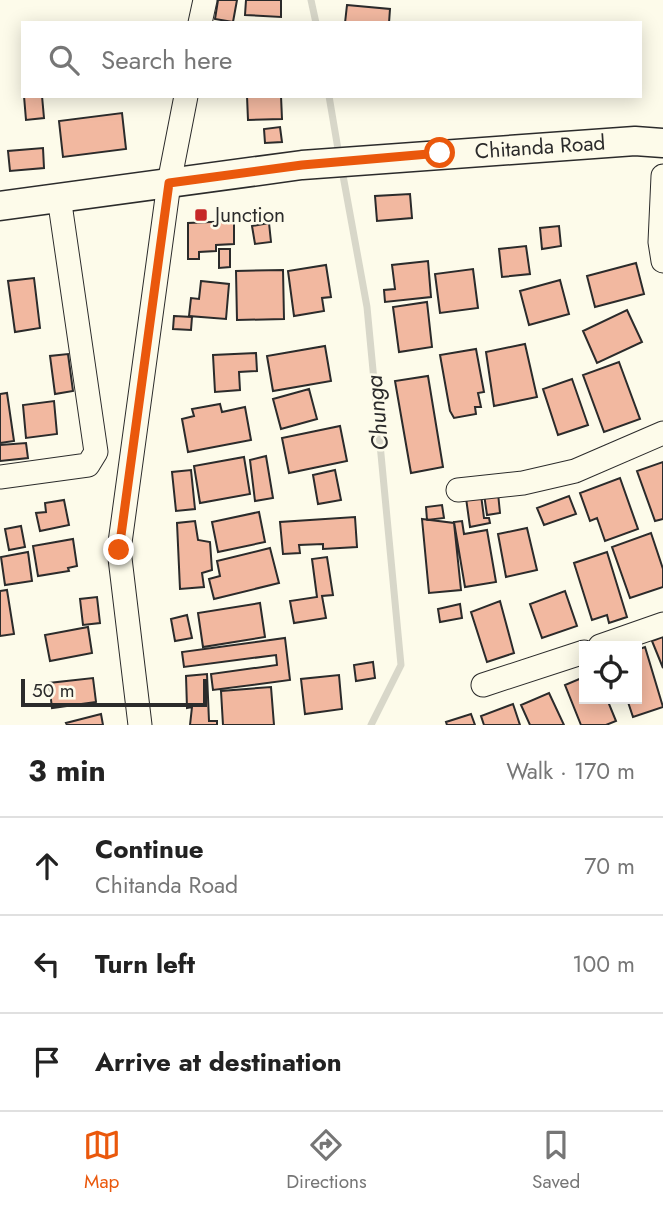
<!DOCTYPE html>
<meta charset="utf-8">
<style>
:root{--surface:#fff;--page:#f6f6f6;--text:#222;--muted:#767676;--line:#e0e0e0;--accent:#ea580c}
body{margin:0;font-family:Jost,sans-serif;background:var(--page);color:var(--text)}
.controls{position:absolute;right:21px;bottom:21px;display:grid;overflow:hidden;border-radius:0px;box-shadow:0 4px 18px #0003}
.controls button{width:63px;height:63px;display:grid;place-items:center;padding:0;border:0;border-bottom:2px solid var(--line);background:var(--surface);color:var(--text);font:35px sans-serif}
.scale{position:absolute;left:21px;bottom:18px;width:186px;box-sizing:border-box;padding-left:7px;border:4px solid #2b2b2b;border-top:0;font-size:19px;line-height:24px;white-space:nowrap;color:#2b2b2b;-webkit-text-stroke:5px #fdfbea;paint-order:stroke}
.stop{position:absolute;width:21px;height:21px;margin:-16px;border:5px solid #ea580c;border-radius:50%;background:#fff}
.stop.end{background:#ea580c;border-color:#fff;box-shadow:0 2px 7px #0008}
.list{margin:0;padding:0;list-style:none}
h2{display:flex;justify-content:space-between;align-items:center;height:91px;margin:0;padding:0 28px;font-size:30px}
h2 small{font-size:23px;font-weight:400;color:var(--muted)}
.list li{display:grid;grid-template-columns:46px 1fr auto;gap:21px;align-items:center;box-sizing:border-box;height:98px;padding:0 28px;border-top:2px solid var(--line)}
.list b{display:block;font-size:26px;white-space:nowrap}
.list p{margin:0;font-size:23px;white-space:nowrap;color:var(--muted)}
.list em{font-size:23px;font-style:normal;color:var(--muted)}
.icon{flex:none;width:38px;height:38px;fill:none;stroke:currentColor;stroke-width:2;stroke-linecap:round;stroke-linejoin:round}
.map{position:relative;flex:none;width:663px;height:725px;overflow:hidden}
.search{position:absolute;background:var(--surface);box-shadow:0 4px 18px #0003;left:21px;right:21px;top:21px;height:77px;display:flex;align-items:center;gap:18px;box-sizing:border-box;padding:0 24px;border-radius:0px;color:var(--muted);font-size:26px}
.sheet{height:385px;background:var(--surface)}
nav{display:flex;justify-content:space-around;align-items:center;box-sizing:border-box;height:98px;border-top:2px solid var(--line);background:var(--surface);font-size:19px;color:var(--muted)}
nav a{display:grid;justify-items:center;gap:4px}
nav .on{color:var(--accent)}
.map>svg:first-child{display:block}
</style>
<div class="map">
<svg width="663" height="725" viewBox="0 0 663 725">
<rect width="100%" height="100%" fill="#fdfbea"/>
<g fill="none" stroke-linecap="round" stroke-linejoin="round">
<path stroke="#d8d7c9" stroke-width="7" d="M 311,0 L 316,23
M 329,96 L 339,155
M 342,170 L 367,307 L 401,665 L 371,725"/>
</g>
<path fill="#f2b8a0" stroke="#2b2b2b" stroke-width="2" d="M 218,0 L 237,0 L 233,22 L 215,19 Z
M 246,0 L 281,0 L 281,17 L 245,15 Z
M 347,5 L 390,9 L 389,23 L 345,23 Z
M 24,96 L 42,96 L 44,118 L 26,120 Z
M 247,96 L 281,96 L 282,119 L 248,120 Z
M 122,113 L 126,149 L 63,157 L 59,121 Z
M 280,127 L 282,142 L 265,143 L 264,129 Z
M 43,148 L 44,168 L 10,171 L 8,151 Z
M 410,194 L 412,218 L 377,221 L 375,196 Z
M 234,221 L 234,244 L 216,245 L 216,251 L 199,252 L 199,259 L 188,259 L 188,223 Z
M 269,223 L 271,242 L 255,244 L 252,226 Z
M 559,226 L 561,246 L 542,249 L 540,228 Z
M 526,246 L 530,274 L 502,277 L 499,249 Z
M 219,249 L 230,249 L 230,267 L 219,268 Z
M 428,261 L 431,297 L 385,302 L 384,290 L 395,289 L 392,265 Z
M 636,263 L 644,294 L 595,307 L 587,276 Z
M 326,265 L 331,297 L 322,298 L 324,311 L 294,316 L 288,271 Z
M 473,269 L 478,308 L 440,313 L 435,274 Z
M 283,270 L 284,319 L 237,320 L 236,271 Z
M 34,278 L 40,328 L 15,332 L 8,281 Z
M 560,280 L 569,314 L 529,325 L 520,291 Z
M 201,281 L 229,284 L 226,319 L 189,316 L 191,298 L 199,299 Z
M 427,302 L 432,347 L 399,352 L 393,307 Z
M 627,310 L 642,342 L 597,363 L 583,331 Z
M 174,316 L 192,317 L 191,330 L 173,329 Z
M 525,344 L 537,397 L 494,406 L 486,352 Z
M 325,346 L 331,381 L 273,391 L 267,356 Z
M 476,349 L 484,392 L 478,393 L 481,407 L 475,407 L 476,414 L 454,418 L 450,411 L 440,355 Z
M 256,353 L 257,371 L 239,372 L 240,390 L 215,392 L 213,355 Z
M 68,354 L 73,391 L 55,394 L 50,356 Z
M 619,362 L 640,419 L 604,432 L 583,375 Z
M 428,376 L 443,467 L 411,473 L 395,381 Z
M 572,379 L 588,425 L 558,435 L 543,389 Z
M 309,389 L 317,419 L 281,429 L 273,399 Z
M 7,393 L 14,441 L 0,443 L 0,394 Z
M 54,401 L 57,434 L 26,438 L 23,405 Z
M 220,404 L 222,412 L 245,407 L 251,440 L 188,452 L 182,419 L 194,416 L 192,409 Z
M 340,426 L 347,461 L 289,473 L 282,438 Z
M 26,443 L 28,458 L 0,461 L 0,445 Z
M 266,456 L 273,498 L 255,501 L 250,460 Z
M 244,457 L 250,494 L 200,503 L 194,466 Z
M 663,462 L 663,519 L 655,521 L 637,471 Z
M 191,470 L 195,509 L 176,511 L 172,472 Z
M 335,470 L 341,500 L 318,504 L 313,475 Z
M 620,478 L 638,529 L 605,541 L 597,518 L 590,521 L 580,493 Z
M 498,493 L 500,513 L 487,515 L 484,494 Z
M 481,495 L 484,518 L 489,518 L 490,523 L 470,527 L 466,498 Z
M 569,496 L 576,514 L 544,525 L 537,508 Z
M 64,500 L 69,525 L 40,531 L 36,513 L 46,512 L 45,503 Z
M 442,505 L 444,518 L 427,520 L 426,507 Z
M 259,512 L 265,542 L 218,552 L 212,522 Z
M 355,517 L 357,547 L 323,549 L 323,544 L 299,545 L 300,553 L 283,554 L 280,522 Z
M 422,519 L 454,523 L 461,590 L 429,593 Z
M 195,521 L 198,540 L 210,542 L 212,570 L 202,573 L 204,587 L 180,589 L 177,523 Z
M 462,521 L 464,534 L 487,530 L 496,582 L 465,587 L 454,522 Z
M 21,526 L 25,547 L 9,550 L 5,529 Z
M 527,528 L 537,570 L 506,577 L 498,534 Z
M 651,533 L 663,569 L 663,587 L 630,598 L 612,547 Z
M 73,539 L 77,566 L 68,568 L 69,571 L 38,576 L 33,546 Z
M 270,548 L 279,583 L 214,599 L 209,579 L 220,576 L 217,561 Z
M 28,552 L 32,581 L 5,585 L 1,557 Z
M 607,552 L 627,617 L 609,623 L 607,615 L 592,620 L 574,563 Z
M 327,557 L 333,595 L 322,596 L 326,618 L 294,623 L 290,601 L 317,597 L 312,559 Z
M 7,590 L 14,634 L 0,636 L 0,591 Z
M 565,591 L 577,626 L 542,638 L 530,604 Z
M 97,597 L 100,623 L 83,625 L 80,599 Z
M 500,601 L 514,653 L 487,662 L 471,612 Z
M 260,603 L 265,637 L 203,647 L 198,613 Z
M 460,604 L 462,618 L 440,622 L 438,609 Z
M 187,615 L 192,638 L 175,641 L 171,619 Z
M 88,627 L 92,653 L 50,661 L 45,635 Z
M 663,637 L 663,668 L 652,641 Z
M 285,638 L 290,680 L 213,690 L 211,674 L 277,665 L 276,655 L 184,667 L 182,652 Z
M 645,647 L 663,707 L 633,717 L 627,699 L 637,699 L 637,650 Z
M 373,662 L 375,678 L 356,681 L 354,665 Z
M 207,674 L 209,721 L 217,721 L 217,725 L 190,725 L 192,707 L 187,708 L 186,676 Z
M 339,675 L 342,709 L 305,714 L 301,679 Z
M 584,677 L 584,699 L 607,699 L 616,721 L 606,725 L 581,725 L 565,685 Z
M 93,678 L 96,702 L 52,708 L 49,683 Z
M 271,687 L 274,725 L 223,725 L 221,691 Z
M 549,693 L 564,725 L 530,725 L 521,705 Z
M 513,704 L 520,725 L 484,725 L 481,716 Z
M 101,714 L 103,725 L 67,725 L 66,723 Z
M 471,714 L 475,725 L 447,725 L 446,722 Z"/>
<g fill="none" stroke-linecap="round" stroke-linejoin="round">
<g stroke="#2b2b2b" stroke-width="25">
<path id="minor" d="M 200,23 L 205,0
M 663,176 L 660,242 L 663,261
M 0,477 L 88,465 L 96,452 L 59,197
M 458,490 L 523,483 L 575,471 L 663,433
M 600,646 L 663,624
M 483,685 L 584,652
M 140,725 L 119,550 L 169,183 L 186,96"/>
</g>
<g stroke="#2b2b2b" stroke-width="31">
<path id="tertiary" d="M 0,206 L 302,165 L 635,141 L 663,143"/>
</g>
<use href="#minor" stroke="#fdfbea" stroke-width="23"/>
<use href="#tertiary" stroke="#fdfbea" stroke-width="28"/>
</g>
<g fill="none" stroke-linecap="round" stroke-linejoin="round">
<path stroke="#ea580c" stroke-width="9" d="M 119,550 L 169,183 L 302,165 L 440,153"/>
</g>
<rect fill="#c62828" stroke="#fdfbea" stroke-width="2.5" x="194" y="208" width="14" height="14" rx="3.5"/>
<g text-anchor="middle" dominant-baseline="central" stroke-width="5" stroke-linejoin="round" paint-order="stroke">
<g font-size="21" fill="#2b2b2b" stroke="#fdfbea">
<text transform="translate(540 147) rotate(-4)">Chitanda Road</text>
</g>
<g font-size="21" fill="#2b2b2b" stroke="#fdfbea" text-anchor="start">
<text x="215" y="215">Junction</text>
</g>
<g font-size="23" font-style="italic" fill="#2b2b2b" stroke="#fdfbea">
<text transform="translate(377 413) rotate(-95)">Chunga</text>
</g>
</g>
</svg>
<div class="controls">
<button><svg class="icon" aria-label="locate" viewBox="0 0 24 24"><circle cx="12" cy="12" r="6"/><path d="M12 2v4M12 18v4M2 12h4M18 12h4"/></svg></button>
</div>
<div class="scale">50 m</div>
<div class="stop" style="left:440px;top:153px"></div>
<div class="stop end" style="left:119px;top:550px"></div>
<div class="search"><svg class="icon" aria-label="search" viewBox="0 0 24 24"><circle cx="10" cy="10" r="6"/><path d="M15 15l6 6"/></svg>Search here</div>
</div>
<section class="sheet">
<h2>3 min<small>Walk · 170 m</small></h2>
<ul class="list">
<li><svg class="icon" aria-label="ahead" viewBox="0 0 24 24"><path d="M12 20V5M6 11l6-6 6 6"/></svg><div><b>Continue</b><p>Chitanda Road</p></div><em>70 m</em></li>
<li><svg class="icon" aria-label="left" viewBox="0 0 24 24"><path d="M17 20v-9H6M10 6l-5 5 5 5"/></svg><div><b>Turn left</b></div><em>100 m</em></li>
<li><svg class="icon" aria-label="arrive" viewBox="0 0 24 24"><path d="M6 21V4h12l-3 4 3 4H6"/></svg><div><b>Arrive at destination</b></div></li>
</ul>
</section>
<nav>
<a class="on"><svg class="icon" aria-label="map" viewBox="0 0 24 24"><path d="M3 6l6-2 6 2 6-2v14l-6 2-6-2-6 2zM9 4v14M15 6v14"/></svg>Map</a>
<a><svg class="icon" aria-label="directions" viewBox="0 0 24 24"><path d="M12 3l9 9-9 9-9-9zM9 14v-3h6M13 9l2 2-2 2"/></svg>Directions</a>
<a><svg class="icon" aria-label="saved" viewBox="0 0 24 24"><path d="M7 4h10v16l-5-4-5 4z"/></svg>Saved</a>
</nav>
